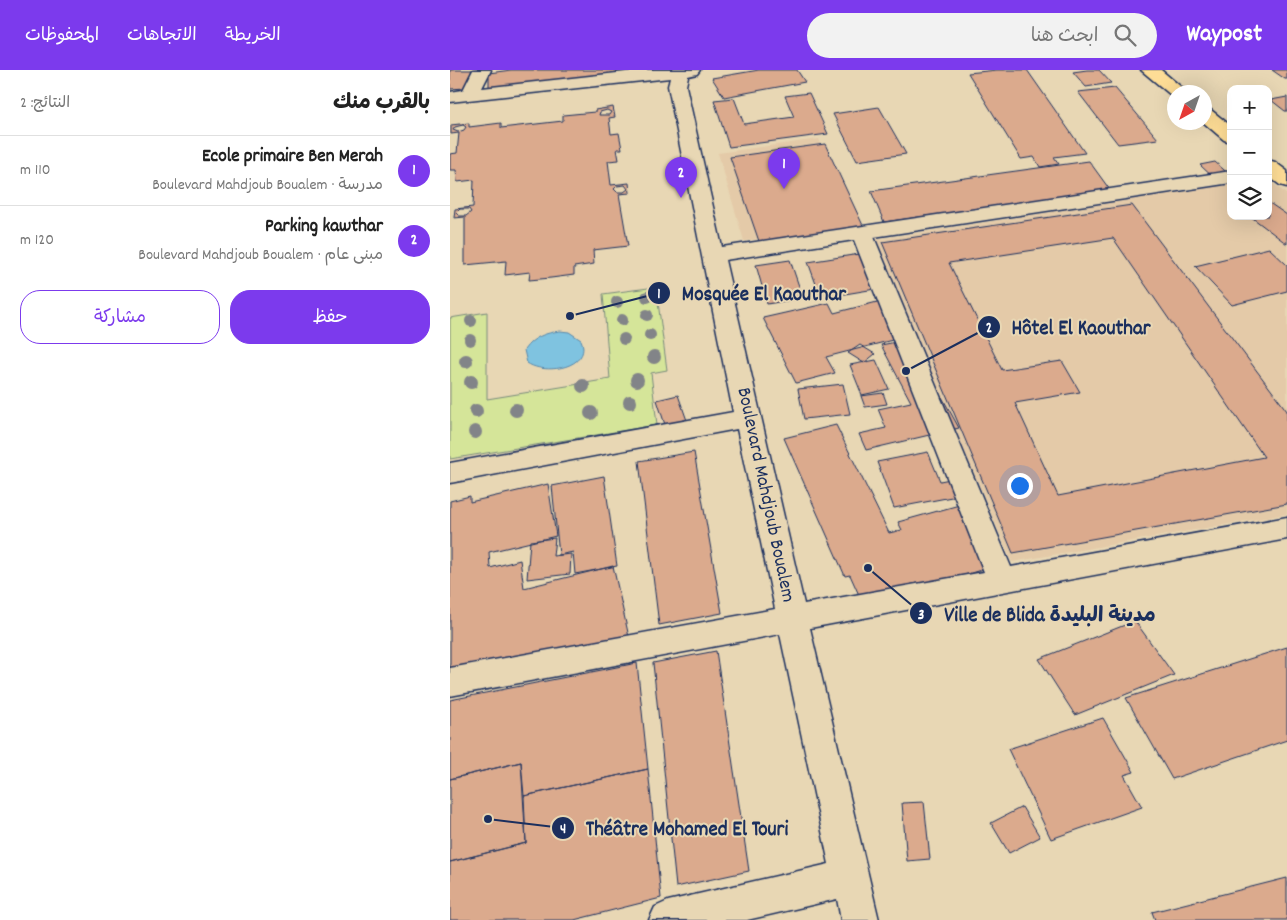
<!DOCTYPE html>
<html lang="ar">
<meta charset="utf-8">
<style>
:root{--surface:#fff;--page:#f2f2f2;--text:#222;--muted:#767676;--line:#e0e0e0;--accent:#7c3aed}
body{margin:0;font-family:Dekko,"Playpen Sans Arabic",sans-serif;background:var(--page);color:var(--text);direction:rtl}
.controls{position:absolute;right:15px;top:15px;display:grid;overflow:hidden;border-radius:10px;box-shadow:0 5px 20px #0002}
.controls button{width:45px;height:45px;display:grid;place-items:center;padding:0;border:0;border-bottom:1px solid var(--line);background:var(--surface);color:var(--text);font:25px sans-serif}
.compass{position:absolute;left:717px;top:15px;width:45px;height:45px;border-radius:50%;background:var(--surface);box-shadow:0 5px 20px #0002;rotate:220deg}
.you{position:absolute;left:569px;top:415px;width:18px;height:18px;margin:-12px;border:4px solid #fff;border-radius:50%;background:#1a73e8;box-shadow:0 0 0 8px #1a73e833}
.badge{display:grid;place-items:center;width:32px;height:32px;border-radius:50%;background:var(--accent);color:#fff;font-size:16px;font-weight:700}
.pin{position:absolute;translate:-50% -41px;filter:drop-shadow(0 1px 2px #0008)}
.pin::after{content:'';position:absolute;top:26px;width:18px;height:15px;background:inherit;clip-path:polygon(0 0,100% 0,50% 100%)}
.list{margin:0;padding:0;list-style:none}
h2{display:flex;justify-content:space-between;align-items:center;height:65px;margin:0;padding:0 20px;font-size:21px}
h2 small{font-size:16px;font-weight:400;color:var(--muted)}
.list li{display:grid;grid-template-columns:32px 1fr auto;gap:15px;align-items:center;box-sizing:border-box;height:70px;padding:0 20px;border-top:1px solid var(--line)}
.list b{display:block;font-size:19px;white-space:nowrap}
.list p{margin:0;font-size:16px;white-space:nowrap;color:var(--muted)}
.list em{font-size:16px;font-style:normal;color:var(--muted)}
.actions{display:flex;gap:10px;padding:15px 20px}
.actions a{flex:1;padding:11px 0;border:1px solid var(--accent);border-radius:20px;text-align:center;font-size:18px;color:var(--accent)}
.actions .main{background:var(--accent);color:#fff}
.icon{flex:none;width:28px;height:28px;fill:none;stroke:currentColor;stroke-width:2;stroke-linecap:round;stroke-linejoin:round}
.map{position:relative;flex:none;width:837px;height:850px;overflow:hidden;direction:ltr}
header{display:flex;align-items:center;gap:30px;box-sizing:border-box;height:70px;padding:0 25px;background:var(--accent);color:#fff}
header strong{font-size:24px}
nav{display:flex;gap:28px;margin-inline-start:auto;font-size:18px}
.search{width:350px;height:45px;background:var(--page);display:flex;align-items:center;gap:12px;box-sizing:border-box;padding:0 18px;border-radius:28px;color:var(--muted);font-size:19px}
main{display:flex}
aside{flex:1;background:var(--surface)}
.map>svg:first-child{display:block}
</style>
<header>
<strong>Waypost</strong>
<div class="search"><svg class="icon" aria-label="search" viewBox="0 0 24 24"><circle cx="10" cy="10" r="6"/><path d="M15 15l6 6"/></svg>ابحث هنا</div>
<nav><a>الخريطة</a><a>الاتجاهات</a><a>المحفوظات</a></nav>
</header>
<main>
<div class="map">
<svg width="837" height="850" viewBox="0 0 837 850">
<rect width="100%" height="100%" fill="#e8d7b4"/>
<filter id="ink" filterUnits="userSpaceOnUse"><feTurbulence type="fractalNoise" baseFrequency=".02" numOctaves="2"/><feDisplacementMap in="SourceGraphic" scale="10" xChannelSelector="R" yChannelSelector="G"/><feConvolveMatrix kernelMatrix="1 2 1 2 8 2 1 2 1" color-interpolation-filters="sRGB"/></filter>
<g filter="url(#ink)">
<path fill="#e4caa8" d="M 369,69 L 405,156 L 294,171 L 268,83 Z
M 818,109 L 837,125 L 837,444 L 562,492 L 424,170 L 781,114 L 781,146 L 818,146 Z"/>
<path fill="#d5e599" stroke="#788a7c" d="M 206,217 L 217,300 L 201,303 L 207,355 L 0,389 L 0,248 L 37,242 L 37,329 L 160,309 L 153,224 Z"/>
<path fill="#7fc3e0" stroke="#5788ac" d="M 110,261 L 119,262 L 131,270 C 143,297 96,306 77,293 L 74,280 C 83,267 95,263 110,261 Z"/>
<path fill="#dbaa8d" stroke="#1b2f5e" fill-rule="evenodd" d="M 0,0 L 22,0 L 15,18 L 0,19 Z
M 61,0 L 208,0 L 39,22 L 39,3 Z
M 309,0 L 347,0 L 355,12 L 274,27 L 262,8 Z
M 547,0 L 577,0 L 635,83 L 604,87 L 609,94 L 590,97 L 584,87 L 571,89 L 518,3 Z
M 637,0 L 649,0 L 661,13 L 636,17 L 623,2 Z
M 822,0 L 837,0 L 837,9 L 835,9 Z
M 665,18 L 708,69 L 668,74 L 628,22 Z
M 359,23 L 378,64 L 279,77 L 264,30 L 284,28 L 294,54 L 344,47 L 335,26 Z
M 837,27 L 837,41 L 835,41 L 821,30 Z
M 163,37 L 165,47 L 159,48 L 161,64 L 169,63 L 172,79 L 167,79 L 169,90 L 158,91 L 161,115 L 179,113 L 180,123 L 169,124 L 178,176 L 143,180 L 144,194 L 124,197 L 124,205 L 101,208 L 79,210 L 80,202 L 55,205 L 56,191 L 15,195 L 15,147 L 4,148 L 5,139 L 23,137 L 24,110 L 7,112 L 6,100 L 0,100 L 0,84 L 7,83 L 9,63 L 1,64 L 1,55 L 19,53 L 19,57 L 51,53 L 51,58 L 113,51 L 113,45 L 145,42 L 145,40 Z
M 429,37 L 456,84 L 407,91 L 383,44 Z
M 157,40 L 161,42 L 159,45 L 149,45 L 150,42 Z
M 13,55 L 16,57 L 14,60 L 8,62 L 3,60 L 5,57 Z
M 375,74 L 417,164 L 312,180 L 280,87 Z
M 639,91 L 660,120 L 434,152 L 421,121 Z
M 765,92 L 781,106 L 767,111 L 750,95 Z
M 175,115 L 178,119 L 174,122 L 167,122 L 164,119 L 167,116 Z
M 818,132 L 837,145 L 837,174 L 800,146 L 818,146 Z
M 682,135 L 837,341 L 837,434 L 563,483 L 432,172 ZM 663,168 L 814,387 L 608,426 L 565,333 L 630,322 L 612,291 L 552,300 L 499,193 Z
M 10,139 L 19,139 L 21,142 L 16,146 L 9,146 L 6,143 Z
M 819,178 L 837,195 L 837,221 L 782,235 L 745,196 Z
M 416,183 L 431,218 L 371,228 L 358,192 Z
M 340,190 L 353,228 L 317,234 L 306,195 Z
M 435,230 L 458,266 L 376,287 L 385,303 L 346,313 L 313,248 L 379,233 L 384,243 Z
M 451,271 L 483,329 L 492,327 L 509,358 L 416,380 L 409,364 L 436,358 L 428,339 L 461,332 L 431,275 Z
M 410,275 L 425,284 L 414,293 L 398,283 Z
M 426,290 L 439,319 L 412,325 L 400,295 Z
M 393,314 L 400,344 L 354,349 L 348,319 Z
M 433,323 L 437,334 L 415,337 L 411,326 Z
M 228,325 L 240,359 L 218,364 L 207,330 Z
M 386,355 L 439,463 L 452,460 L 448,452 L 513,434 L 547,495 L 414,536 L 400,505 L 395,506 L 334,368 Z
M 244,382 L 272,543 L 209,555 L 189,391 Z
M 478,382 L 490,411 L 505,408 L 512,425 L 444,438 L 427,392 Z
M 154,406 L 167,496 L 125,504 L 123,482 L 109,485 L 102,416 Z
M 98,414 L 106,466 L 39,482 L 40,498 L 70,490 L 74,518 L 163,496 L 179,567 L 0,615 L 0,431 L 20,426 L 20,432 Z
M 105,468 L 103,486 L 121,484 L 120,504 L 77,509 L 80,471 Z
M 685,551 L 724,605 L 625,645 L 589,589 Z
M 837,577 L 837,670 L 722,709 L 676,628 Z
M 266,581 L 299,801 L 226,817 L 203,593 Z
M 187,593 L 198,699 L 74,726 L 71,692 L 0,709 L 0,630 Z
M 653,648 L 684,702 L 674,705 L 692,737 L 601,769 L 558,679 Z
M 71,692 L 76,773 L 0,792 L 0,709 Z
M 198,699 L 211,828 L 124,850 L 0,850 L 0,792 L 76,773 L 74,726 Z
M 474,732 L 480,789 L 457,791 L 452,733 Z
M 572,737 L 590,767 L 559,783 L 541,753 Z
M 837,808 L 837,850 L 705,850 L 702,842 Z"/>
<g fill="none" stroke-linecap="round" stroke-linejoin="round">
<g stroke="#1b2f5e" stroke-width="3">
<path id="minor" d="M 23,0 L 41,0 L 32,18 L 194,0 L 250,0 L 247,4 L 238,6 L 236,16 L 272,177 L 781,101 L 781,113 L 424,167 L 561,497 L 837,447 L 837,469 L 360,558 L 429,850 L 391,850 L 387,829 L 297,850 L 199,850 L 205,837 L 218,831 L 379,794 L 330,564 L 0,626 L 0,598 L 325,539 L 287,359 L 0,413 L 0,393 L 283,342 L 218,16 L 220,8 L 0,32 L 0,22 L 13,20 ZM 404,170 L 534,502 L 354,534 L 275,190 Z"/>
</g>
<g stroke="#1b2f5e" stroke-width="3">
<path id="major" d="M 691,0 L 711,0 L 737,22 L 724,22 L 724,27 L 722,26 Z
M 754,39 L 761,40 L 781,56 L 781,72 L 774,70 L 753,52 Z
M 818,90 L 825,92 L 837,101 L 837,117 L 830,115 L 818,106 Z"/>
</g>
<use href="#minor" fill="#e8d7b4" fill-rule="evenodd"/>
<use href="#major" fill="#fedd96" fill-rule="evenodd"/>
</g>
<g fill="#828488">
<circle cx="197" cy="227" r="6"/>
<circle cx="167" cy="232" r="6"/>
<circle cx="197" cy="245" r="6"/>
<circle cx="172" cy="250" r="6"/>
<circle cx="21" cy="251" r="6"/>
<circle cx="200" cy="265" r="6"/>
<circle cx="174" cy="269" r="6"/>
<circle cx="20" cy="270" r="6"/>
<circle cx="204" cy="287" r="7"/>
<circle cx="16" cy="291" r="7"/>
<circle cx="187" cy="310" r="7"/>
<circle cx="21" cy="312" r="7"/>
<circle cx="133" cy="316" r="7"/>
<circle cx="180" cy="332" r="7"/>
<circle cx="66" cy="340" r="7"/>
<circle cx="26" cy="341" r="7"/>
<circle cx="141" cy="343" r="7"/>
<circle cx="25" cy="362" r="7"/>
</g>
</g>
<g text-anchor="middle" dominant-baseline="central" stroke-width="4" stroke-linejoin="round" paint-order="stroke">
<g font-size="20" fill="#1b2f5e" stroke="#e8d7b4">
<text transform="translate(315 425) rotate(78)">Boulevard Mahdjoub Boualem</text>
</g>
</g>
<path fill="none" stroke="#1b2f5e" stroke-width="2" d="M120 246L209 223M456 301L539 257M418 498L471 543M38 749L113 758"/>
<g fill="#1b2f5e" stroke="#e8d7b4" stroke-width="2">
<circle cx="120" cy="246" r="5"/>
<circle cx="456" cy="301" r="5"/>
<circle cx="418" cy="498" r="5"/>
<circle cx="38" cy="749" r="5"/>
<circle cx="209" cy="223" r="12"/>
<circle cx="539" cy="257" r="12"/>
<circle cx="471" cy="543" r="12"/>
<circle cx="113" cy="758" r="12"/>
</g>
<g font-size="15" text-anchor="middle" font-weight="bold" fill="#fff">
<text x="209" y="228">1</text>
<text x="539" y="262">2</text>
<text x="471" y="549">3</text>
<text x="113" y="763">4</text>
</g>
<g font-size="21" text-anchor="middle" font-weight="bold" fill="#1b2f5e" stroke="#e8d7b4" stroke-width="4" stroke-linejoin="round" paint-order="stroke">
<text x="314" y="230">Mosquée El Kaouthar</text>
<text x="631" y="264">Hôtel El Kaouthar</text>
<text x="600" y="551">Ville de Blida مدينة البليدة</text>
<text x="237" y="765">Théâtre Mohamed El Touri</text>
</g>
</svg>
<div class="controls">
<button>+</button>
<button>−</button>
<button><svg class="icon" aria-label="layers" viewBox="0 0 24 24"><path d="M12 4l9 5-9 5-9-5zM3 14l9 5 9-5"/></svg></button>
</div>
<svg class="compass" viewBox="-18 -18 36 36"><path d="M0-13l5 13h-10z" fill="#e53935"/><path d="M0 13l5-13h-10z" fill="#767676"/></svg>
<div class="you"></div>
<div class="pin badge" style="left:334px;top:119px">1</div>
<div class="pin badge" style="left:231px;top:128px">2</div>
</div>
<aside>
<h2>بالقرب منك<small>النتائج: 2</small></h2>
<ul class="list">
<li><span class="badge">1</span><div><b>Ecole primaire Ben Merah</b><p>مدرسة · Boulevard Mahdjoub Boualem</p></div><em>110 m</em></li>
<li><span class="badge">2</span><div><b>Parking kawthar</b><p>مبنى عام · Boulevard Mahdjoub Boualem</p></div><em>120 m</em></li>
</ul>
<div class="actions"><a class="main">حفظ</a><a>مشاركة</a></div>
</aside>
</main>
